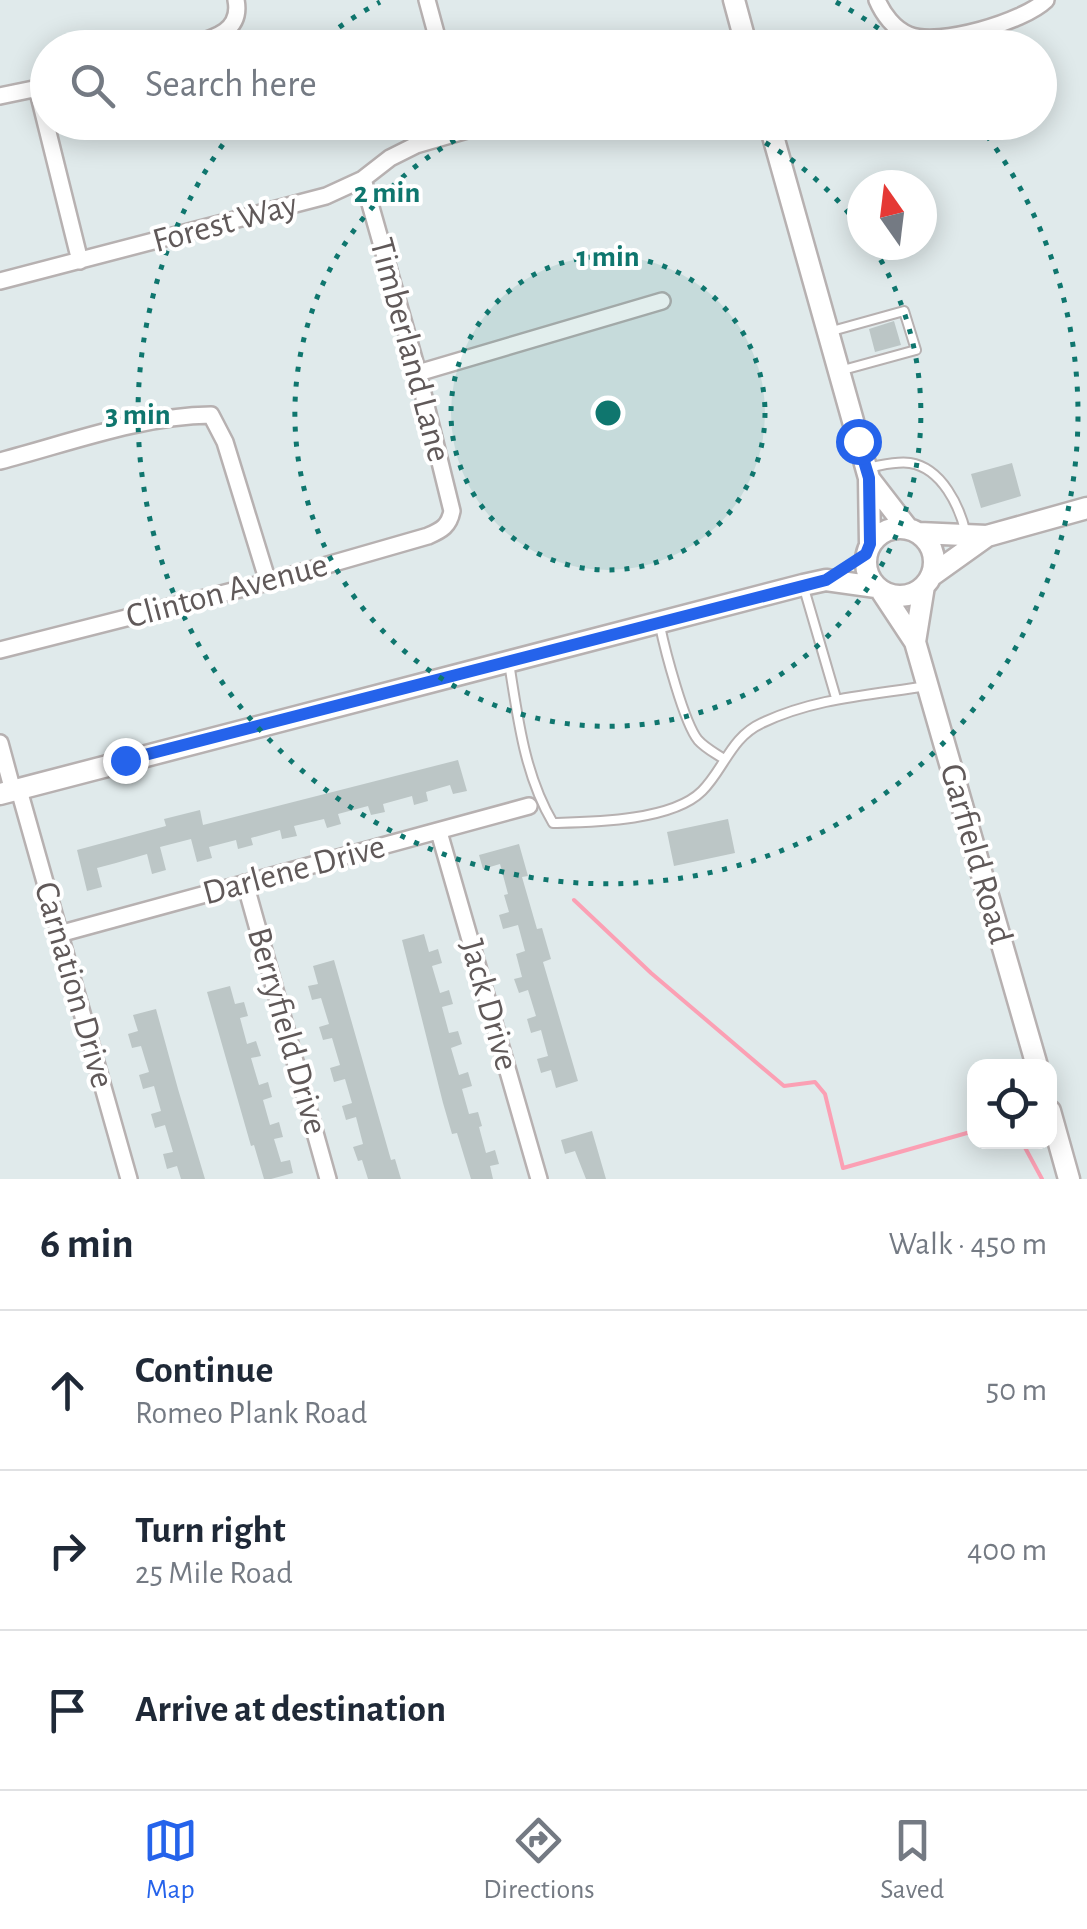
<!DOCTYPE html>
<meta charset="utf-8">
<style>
:root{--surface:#fff;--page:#f6f6f7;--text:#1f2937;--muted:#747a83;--line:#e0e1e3;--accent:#2563eb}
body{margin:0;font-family:"Alegreya Sans",sans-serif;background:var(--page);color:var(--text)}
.controls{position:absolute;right:30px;bottom:30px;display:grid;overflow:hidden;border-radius:20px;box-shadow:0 5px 25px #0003}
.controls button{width:90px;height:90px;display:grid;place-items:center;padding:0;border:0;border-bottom:2px solid var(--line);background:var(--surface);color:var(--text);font:50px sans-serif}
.compass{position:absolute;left:847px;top:170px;width:90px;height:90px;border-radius:50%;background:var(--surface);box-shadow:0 5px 25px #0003;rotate:346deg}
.stop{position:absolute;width:30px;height:30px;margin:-22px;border:8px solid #2563eb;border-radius:50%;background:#fff}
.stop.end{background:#2563eb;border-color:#fff;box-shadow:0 2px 10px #0008}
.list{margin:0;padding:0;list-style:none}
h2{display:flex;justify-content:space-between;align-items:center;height:130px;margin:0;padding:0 40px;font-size:42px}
h2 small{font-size:32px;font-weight:400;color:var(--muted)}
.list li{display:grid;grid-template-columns:65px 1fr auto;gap:30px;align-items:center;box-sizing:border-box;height:160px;padding:0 40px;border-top:2px solid var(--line)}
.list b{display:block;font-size:38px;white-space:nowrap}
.list p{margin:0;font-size:32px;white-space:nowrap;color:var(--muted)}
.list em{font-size:32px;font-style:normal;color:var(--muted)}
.icon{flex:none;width:55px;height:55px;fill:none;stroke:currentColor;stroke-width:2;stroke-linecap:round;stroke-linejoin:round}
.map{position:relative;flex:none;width:1087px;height:1179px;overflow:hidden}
.search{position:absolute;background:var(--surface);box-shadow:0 5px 25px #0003;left:30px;right:30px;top:30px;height:110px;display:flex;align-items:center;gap:25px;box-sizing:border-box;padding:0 35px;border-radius:55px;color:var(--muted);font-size:38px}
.sheet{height:610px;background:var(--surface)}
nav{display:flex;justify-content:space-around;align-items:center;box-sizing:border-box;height:140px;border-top:2px solid var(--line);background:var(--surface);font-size:28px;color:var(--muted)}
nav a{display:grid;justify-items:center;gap:5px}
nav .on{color:var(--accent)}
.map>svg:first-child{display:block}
</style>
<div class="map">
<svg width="1087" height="1179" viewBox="0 0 1087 1179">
<rect width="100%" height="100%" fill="#e0eaeb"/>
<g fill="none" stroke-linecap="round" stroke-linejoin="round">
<path stroke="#fba0b4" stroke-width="4" d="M 574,900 L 651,973 L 784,1086 L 815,1082 L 825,1094 L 843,1168 L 974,1131
M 1022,1142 L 1042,1179"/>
</g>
<path fill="#bcc6c6" d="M 894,321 L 901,345 L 875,352 L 869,329 Z
M 1012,463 L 1021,496 L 981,508 L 971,474 Z
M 458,760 L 467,791 L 453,794 L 450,785 L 426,792 L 428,801 L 414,805 L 412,796 L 383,804 L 385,812 L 371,815 L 368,806 L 338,814 L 341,824 L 327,828 L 324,819 L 294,826 L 297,836 L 282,839 L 280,830 L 251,838 L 253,845 L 238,849 L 236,840 L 209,847 L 212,858 L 197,862 L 191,839 L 160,847 L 166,870 L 152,874 L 147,854 L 116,863 L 97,868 L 102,887 L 87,891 L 77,850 L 166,826 L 164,819 L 200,810 L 203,825 Z
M 728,819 L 735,853 L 674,866 L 667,832 Z
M 519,844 L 528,876 L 522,877 L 537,929 L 542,928 L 551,959 L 543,962 L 578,1081 L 556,1088 L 551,1070 L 541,1073 L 537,1059 L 548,1056 L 541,1030 L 531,1033 L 527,1019 L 536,1016 L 528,990 L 519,993 L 514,979 L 522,977 L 516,954 L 525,951 L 518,925 L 503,929 L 499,915 L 509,912 L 504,895 L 508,894 L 500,864 L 483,869 L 479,855 Z
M 424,934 L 429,952 L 438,949 L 442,963 L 432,966 L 440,993 L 449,990 L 453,1004 L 442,1007 L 449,1033 L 458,1031 L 462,1044 L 451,1048 L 459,1075 L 468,1072 L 472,1086 L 462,1089 L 469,1114 L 478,1112 L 482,1126 L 479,1127 L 486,1153 L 495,1150 L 499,1164 L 490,1166 L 493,1179 L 471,1179 L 457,1133 L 452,1134 L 443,1103 L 402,940 Z
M 334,960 L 391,1160 L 395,1159 L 401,1179 L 368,1179 L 362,1160 L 358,1161 L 353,1147 L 363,1144 L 356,1117 L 346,1120 L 342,1106 L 352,1103 L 345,1079 L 334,1082 L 330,1068 L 340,1065 L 332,1038 L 323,1040 L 319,1027 L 329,1024 L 321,998 L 312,1000 L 308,986 L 318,984 L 313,966 Z
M 230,986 L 235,1004 L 244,1002 L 248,1016 L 240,1018 L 247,1044 L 256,1041 L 261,1056 L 251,1058 L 259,1085 L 268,1082 L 272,1097 L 263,1100 L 270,1125 L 279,1122 L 283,1137 L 274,1139 L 281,1162 L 290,1160 L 293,1173 L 271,1179 L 264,1179 L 254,1145 L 251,1146 L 207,992 Z
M 156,1009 L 178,1089 L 205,1179 L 181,1179 L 177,1166 L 167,1169 L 163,1154 L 173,1152 L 165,1125 L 155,1128 L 151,1114 L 161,1111 L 154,1086 L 143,1089 L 139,1075 L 149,1072 L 141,1046 L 132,1048 L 128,1034 L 138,1031 L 133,1015 Z
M 592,1131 L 606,1179 L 586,1179 L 575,1151 L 565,1154 L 561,1140 Z"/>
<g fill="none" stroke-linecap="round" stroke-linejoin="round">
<g stroke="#b7b1b1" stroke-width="12">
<path id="service" d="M 832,331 L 904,311 L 916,350 L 843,370
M 871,467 C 883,465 897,461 910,463 C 942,468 960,507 966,534
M 803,585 L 836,698
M 660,626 C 665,650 684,723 698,740 C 705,748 715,753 724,759
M 509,663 C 518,718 524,774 553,823 C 593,822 672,821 702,791 C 724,769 731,737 762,723 C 814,698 871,695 927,686"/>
</g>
<g stroke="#b7b1b1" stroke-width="20">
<path id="minor" d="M 427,0 L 440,48
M 877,0 C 883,14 894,29 909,35 C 939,47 1023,22 1046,0
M 181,48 C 206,40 243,35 236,0
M 37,88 L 80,261
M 0,96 L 48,86
M 0,281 L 326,196 L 363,179 L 390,158 L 416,145 L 495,122
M 418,373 L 662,301
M 0,461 C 69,443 140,416 211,415 L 225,442 L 268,582
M 0,650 L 268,582 L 428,536 C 442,530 449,526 452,511 L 418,373 L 363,179
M 0,743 L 13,791
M 19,790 L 129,1179
M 439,832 L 539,1179
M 245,883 L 328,1179
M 59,934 L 529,806"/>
</g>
<g stroke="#b7b1b1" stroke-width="25">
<path id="tertiary" d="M 734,0 L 747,48
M 769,122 L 869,478 L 870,544
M 870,480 L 908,529
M866 562a34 34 0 1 1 68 0a34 34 0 1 1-68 0Z
M 919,533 L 987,536
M 931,576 L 987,536 L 1087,508
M 882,592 L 915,642 L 1037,1066
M 915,642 L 924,586
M 0,794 L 803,585 L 826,580 L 876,587
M 1050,1111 L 1069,1179"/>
</g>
<use href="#service" stroke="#fff" stroke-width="8"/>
<use href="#minor" stroke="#fff" stroke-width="15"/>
<use href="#tertiary" stroke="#fff" stroke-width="20"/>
</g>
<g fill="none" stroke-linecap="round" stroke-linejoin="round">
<path stroke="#2563eb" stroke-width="12" d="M 125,760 L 826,580 L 866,554 L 870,544 L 869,478 L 858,441"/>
</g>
<circle cx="608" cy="413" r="157" fill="#0f766e" fill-opacity=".12"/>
<g fill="none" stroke="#0f766e" stroke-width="5" stroke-dasharray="5 10">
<circle cx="608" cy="413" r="157"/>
<path d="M725 123A313 313 0 0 1 861 229M873 247A313 313 0 1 1 491 123"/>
<path d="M315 45A470 470 0 0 1 380 2M836 2A470 470 0 0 1 901 45M978 124A470 470 0 1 1 238 124"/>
</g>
<g text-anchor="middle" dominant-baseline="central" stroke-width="8" stroke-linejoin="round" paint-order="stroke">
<g font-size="35" fill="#605959" stroke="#fff">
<text transform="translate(225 223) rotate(-15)">Forest Way</text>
<text transform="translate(410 350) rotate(75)">Timberland Lane</text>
<text transform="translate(227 591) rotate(-15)">Clinton Avenue</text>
<text transform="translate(976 854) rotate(74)">Garfield Road</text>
<text transform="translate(294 870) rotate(-15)">Darlene Drive</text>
<text transform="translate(74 985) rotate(74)">Carnation Drive</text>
<text transform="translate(489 1005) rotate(74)">Jack Drive</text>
<text transform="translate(287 1031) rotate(74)">Berryfield Drive</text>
</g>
</g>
<circle cx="608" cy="413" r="15" fill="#0f766e" stroke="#fff" stroke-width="5"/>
<g font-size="30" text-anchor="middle" font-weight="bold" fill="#0f766e" stroke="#fff" stroke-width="8" stroke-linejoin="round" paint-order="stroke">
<text x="387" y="202">2 min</text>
<text x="608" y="266">1 min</text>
<text x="138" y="424">3 min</text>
</g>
</svg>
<div class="controls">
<button><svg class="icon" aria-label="locate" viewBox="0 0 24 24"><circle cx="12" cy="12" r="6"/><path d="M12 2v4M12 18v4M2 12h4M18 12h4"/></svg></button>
</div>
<svg class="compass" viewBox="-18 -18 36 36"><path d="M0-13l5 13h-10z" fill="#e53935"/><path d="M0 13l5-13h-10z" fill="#747a83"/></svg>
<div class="stop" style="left:858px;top:441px"></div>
<div class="stop end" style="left:125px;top:760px"></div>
<div class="search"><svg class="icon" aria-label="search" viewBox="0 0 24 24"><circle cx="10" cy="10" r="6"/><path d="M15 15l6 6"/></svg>Search here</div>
</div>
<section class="sheet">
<h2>6 min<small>Walk · 450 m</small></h2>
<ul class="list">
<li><svg class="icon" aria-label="ahead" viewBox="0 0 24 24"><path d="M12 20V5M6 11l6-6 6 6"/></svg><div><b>Continue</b><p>Romeo Plank Road</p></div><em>50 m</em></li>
<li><svg class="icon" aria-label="right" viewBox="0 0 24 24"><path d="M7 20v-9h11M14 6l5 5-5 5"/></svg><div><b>Turn right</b><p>25 Mile Road</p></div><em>400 m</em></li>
<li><svg class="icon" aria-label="arrive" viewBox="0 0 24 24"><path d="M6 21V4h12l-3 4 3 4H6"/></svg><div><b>Arrive at destination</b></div></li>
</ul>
</section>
<nav>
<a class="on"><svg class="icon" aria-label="map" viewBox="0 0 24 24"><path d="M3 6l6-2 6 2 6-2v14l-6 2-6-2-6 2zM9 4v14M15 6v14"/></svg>Map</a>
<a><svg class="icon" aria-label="directions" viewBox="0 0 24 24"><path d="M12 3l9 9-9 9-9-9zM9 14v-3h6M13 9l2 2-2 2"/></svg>Directions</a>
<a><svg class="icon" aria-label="saved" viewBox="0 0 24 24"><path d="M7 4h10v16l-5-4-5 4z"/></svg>Saved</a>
</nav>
